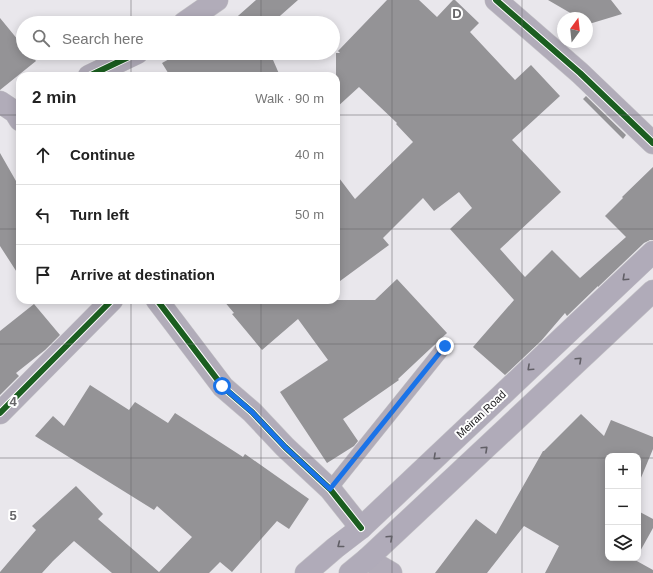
<!DOCTYPE html>
<meta charset="utf-8">
<style>
:root{--surface:#fff;--page:#f2f2f2;--text:#222;--muted:#767676;--line:#e0e0e0}
body{margin:0;font-family:Helvetica,sans-serif;background:var(--page);color:var(--text)}
.controls{position:absolute;right:12px;bottom:12px;display:grid;overflow:hidden;border-radius:8px;box-shadow:0 2px 10px #0003}
.controls button{width:36px;height:36px;display:grid;place-items:center;padding:0;border:0;border-bottom:1px solid var(--line);background:var(--surface);color:var(--text);font:20px sans-serif}
.compass{position:absolute;left:557px;top:12px;width:36px;height:36px;border-radius:50%;background:var(--surface);box-shadow:0 2px 10px #0003;rotate:15deg}
.stop{position:absolute;width:12px;height:12px;margin:-9px;border:3px solid #1a73e8;border-radius:50%;background:#fff}
.stop.end{background:#1a73e8;border-color:#fff;box-shadow:0 1px 4px #0008}
.list{margin:0;padding:0;list-style:none}
h2{display:flex;justify-content:space-between;align-items:center;height:52px;margin:0;padding:0 16px;font-size:17px}
h2 small{font-size:13px;font-weight:400;color:var(--muted)}
.list li{display:grid;grid-template-columns:26px 1fr auto;gap:12px;align-items:center;box-sizing:border-box;height:60px;padding:0 16px;border-top:1px solid var(--line)}
.list b{display:block;font-size:15px;white-space:nowrap}
.list em{font-size:13px;font-style:normal;color:var(--muted)}
.icon{flex:none;width:22px;height:22px;fill:none;stroke:currentColor;stroke-width:2;stroke-linecap:round;stroke-linejoin:round}
.map{position:relative;flex:none;width:653px;height:573px;overflow:hidden}
.search{position:absolute;background:var(--surface);box-shadow:0 2px 10px #0003;left:16px;top:16px;width:324px;height:44px;display:flex;align-items:center;gap:10px;box-sizing:border-box;padding:0 14px;border-radius:22px;color:var(--muted);font-size:15px}
.panel{position:absolute;background:var(--surface);box-shadow:0 2px 10px #0003;left:16px;top:72px;width:324px;height:232px;border-radius:12px}
.map>svg:first-child{display:block}
</style>
<div class="map">
<svg width="653" height="573" viewBox="0 0 653 573">
<rect width="100%" height="100%" fill="#e9e7ec"/>
<path fill="#949396" d="M 256,0 L 298,0 L 272,23 L 230,23 Z
M 387,0 L 419,0 L 437,17 L 453,0 L 455,0 L 479,23 L 470,32 L 515,80 L 531,65 L 560,96 L 512,140 L 561,192 L 500,249 L 525,277 L 552,250 L 580,278 L 626,237 L 605,216 L 623,198 L 622,197 L 653,167 L 653,240 L 650,240 L 644,243 L 598,287 L 598,286 L 567,316 L 565,313 L 541,341 L 505,375 L 473,347 L 514,300 L 450,229 L 472,208 L 459,192 L 434,211 L 423,198 L 383,238 L 389,245 L 336,284 L 336,174 L 355,199 L 413,142 L 396,124 L 397,123 L 359,87 L 336,108 L 336,53 L 340,53 L 338,51 Z
M 548,0 L 611,0 L 622,14 L 589,24 L 587,22 L 587,18 L 579,18 Z
M 0,18 L 23,46 L 23,53 L 29,53 L 36,61 L 0,90 Z
M 180,53 L 270,53 L 280,76 L 170,76 L 162,63 Z
M 586,96 L 626,135 L 623,139 L 583,99 Z
M 0,153 L 20,188 L 20,277 L 0,246 Z
M 397,279 L 447,333 L 398,379 L 399,380 L 343,419 L 358,441 L 354,446 L 327,463 L 280,392 L 328,360 L 298,319 L 262,350 L 232,314 L 234,313 L 223,300 L 375,300 Z
M 34,304 L 60,335 L 45,350 L 16,373 L 19,376 L 0,395 L 0,331 Z
M 90,385 L 129,410 L 135,402 L 168,423 L 175,413 L 243,457 L 245,454 L 309,499 L 289,529 L 277,521 L 232,572 L 220,562 L 209,573 L 112,573 L 74,541 L 53,561 L 42,573 L 0,573 L 0,572 L 36,530 L 32,526 L 76,486 L 103,514 L 98,519 L 159,572 L 192,537 L 157,506 L 154,510 L 35,436 L 53,416 L 64,426 Z
M 581,414 L 604,436 L 611,420 L 653,437 L 653,449 L 638,485 L 638,456 L 608,456 L 608,558 L 636,558 L 635,560 L 653,570 L 653,573 L 545,573 L 559,546 L 524,526 L 487,573 L 435,573 L 476,519 L 496,534 L 543,451 L 544,451 Z
M 638,511 L 653,519 L 653,528 L 638,555 Z"/>
<g fill="none" stroke-linecap="round" stroke-linejoin="round">
<g stroke="#c5c4c7" stroke-width="15">
<path id="lane" d="M 330,489 L 445,346"/>
</g>
<g stroke="#c5c4c7" stroke-width="23">
<path id="street" d="M 496,0 L 580,73 L 653,143
M 184,23 L 217,0
M 89,76 L 137,53
M 0,102 L 15,112 L 20,120
M 157,300 L 223,387 L 252,412 L 285,447 L 330,489 L 361,528
M 0,413 L 112,300
M 367,559 L 391,573"/>
</g>
<g stroke="#c5c4c7" stroke-width="23">
<path id="secondary" d="M 306,573 L 335,548 L 361,528 L 653,252
M 350,573 L 367,559 L 653,291"/>
</g>
<use href="#lane" stroke="#b1acb9" stroke-width="14"/>
<use href="#street" stroke="#b1acb9" stroke-width="22"/>
<use href="#secondary" stroke="#b0abb9" stroke-width="22"/>
<g stroke="#fff" stroke-width="8">
<path id="cycleway" d="M 496,0 L 580,73 L 653,143
M 89,76 L 137,53
M 157,300 L 223,387 L 252,412 L 285,447 L 330,489 L 361,528
M 0,413 L 112,300"/>
</g>
<use href="#cycleway" stroke="#1b5e20" stroke-width="6"/>
</g>
<defs><path id="oneway-chevron" d="M-2-3.5L2.5 0L-2 3.5" fill="none" stroke-width="1.6" stroke-linecap="round" stroke-linejoin="round"/></defs>
<g stroke="#615f66">
<use href="#oneway-chevron" transform="translate(625 278) rotate(137)"/>
<use href="#oneway-chevron" transform="translate(579 360) rotate(-43)"/>
<use href="#oneway-chevron" transform="translate(530 368) rotate(137)"/>
<use href="#oneway-chevron" transform="translate(485 449) rotate(-43)"/>
<use href="#oneway-chevron" transform="translate(436 457) rotate(137)"/>
<use href="#oneway-chevron" transform="translate(390 538) rotate(-43)"/>
<use href="#oneway-chevron" transform="translate(340 545) rotate(142)"/>
</g>
<g fill="none" stroke-linecap="round" stroke-linejoin="round">
<path stroke="#1a73e8" stroke-width="5" d="M 222,386 L 252,412 L 285,447 L 330,489 L 445,346"/>
</g>
<path fill="none" stroke="#676669" stroke-width="1" stroke-opacity="0.55" d="M 131,0 L 131,23M 261,0 L 261,23M 392,0 L 392,573M 522,0 L 522,573M 131,53 L 131,76M 261,53 L 261,76M 0,115 L 20,115M 336,115 L 653,115M 0,229 L 20,229M 336,229 L 653,229M 131,300 L 131,573M 261,300 L 261,573M 0,344 L 653,344M 0,458 L 608,458M 638,458 L 653,458"/>
<g text-anchor="middle" dominant-baseline="central" stroke-width="4" stroke-linejoin="round" paint-order="stroke">
<g font-size="11" fill="#212023" stroke="#fff">
<text transform="translate(481 414) rotate(-43)">Meiran Road</text>
</g>
</g>
<g font-size="13" text-anchor="middle" font-weight="bold" fill="#676669" stroke="#fff" stroke-width="4" stroke-linejoin="round" paint-order="stroke">
<text x="457" y="18">D</text>
<text x="13" y="406">4</text>
<text x="13" y="520">5</text>
</g>
</svg>
<div class="controls">
<button>+</button>
<button>−</button>
<button><svg class="icon" aria-label="layers" viewBox="0 0 24 24"><path d="M12 4l9 5-9 5-9-5zM3 14l9 5 9-5"/></svg></button>
</div>
<svg class="compass" viewBox="-18 -18 36 36"><path d="M0-13l5 13h-10z" fill="#e53935"/><path d="M0 13l5-13h-10z" fill="#767676"/></svg>
<div class="stop" style="left:222px;top:386px"></div>
<div class="stop end" style="left:445px;top:346px"></div>
<div class="search"><svg class="icon" aria-label="search" viewBox="0 0 24 24"><circle cx="10" cy="10" r="6"/><path d="M15 15l6 6"/></svg>Search here</div>
<section class="panel">
<h2>2 min<small>Walk · 90 m</small></h2>
<ul class="list">
<li><svg class="icon" aria-label="ahead" viewBox="0 0 24 24"><path d="M12 20V5M6 11l6-6 6 6"/></svg><div><b>Continue</b></div><em>40 m</em></li>
<li><svg class="icon" aria-label="left" viewBox="0 0 24 24"><path d="M17 20v-9H6M10 6l-5 5 5 5"/></svg><div><b>Turn left</b></div><em>50 m</em></li>
<li><svg class="icon" aria-label="arrive" viewBox="0 0 24 24"><path d="M6 21V4h12l-3 4 3 4H6"/></svg><div><b>Arrive at destination</b></div></li>
</ul>
</section>
</div>
